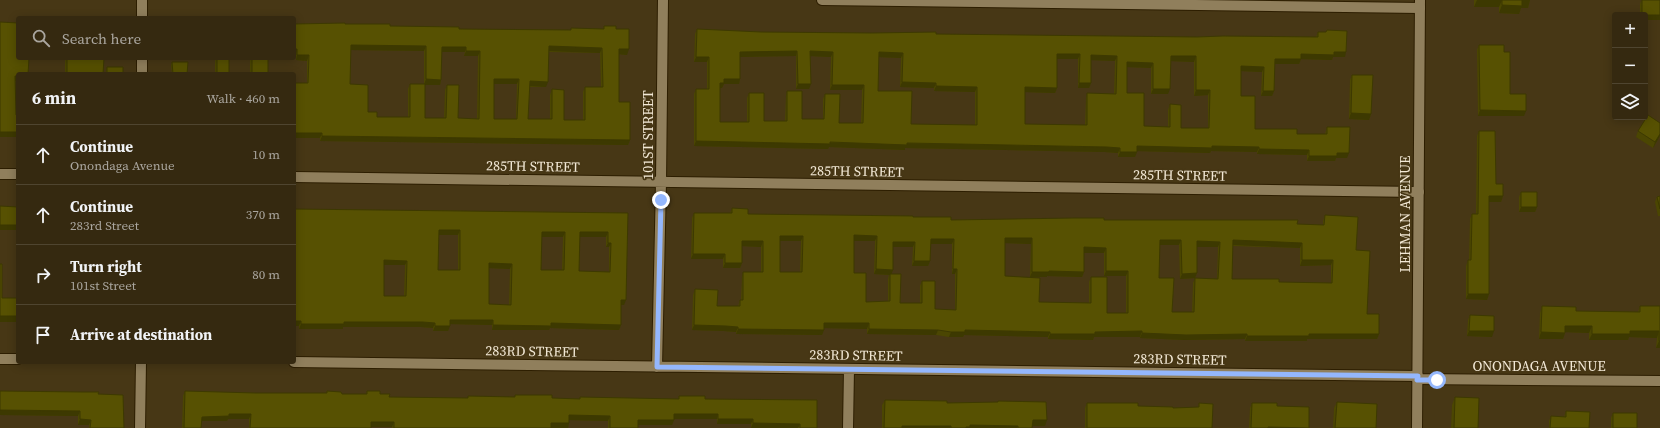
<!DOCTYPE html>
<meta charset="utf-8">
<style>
:root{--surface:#352910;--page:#3d3119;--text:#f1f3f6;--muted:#aaa69f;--line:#4f4530}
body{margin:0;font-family:"Source Serif 4",serif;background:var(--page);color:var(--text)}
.controls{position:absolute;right:12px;top:12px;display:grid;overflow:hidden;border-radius:4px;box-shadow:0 2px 10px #0003}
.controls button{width:36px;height:36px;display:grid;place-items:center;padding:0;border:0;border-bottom:1px solid var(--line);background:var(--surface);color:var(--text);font:20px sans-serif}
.stop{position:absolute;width:12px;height:12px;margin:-9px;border:3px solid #94b7fd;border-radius:50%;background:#fff}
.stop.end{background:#94b7fd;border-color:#fff;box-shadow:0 1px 4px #0008}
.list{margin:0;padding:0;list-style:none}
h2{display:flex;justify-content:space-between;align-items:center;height:52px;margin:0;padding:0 16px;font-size:17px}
h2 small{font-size:13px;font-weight:400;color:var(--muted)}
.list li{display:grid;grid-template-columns:26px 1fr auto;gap:12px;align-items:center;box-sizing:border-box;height:60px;padding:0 16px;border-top:1px solid var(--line)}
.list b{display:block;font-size:15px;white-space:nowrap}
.list p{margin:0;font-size:13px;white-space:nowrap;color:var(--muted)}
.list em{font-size:13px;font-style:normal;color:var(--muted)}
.icon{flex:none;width:22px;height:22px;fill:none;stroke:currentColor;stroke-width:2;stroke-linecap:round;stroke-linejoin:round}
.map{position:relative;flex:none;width:1660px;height:428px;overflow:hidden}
.search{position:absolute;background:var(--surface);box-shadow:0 2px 10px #0003;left:16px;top:16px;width:280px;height:44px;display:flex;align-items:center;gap:10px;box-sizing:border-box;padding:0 14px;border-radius:4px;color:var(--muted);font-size:15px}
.panel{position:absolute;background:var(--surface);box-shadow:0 2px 10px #0003;left:16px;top:72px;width:280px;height:292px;border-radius:4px}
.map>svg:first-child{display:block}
</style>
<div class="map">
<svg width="1660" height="428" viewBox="0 0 1660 428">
<rect width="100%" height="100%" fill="#473715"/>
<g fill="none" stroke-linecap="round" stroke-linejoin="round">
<g stroke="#2d1e00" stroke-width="12">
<path id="minor" d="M 822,0 L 1420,8
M 142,18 L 142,0
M 142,58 L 142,74
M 0,174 L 18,174
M 294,177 L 1419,192
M 0,359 L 18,359
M 294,362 L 1418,376
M 657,367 L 661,182 L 663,0
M 1417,379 L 1660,381
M 140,428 L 141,362
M 848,428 L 849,369"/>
</g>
<g stroke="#2d1e00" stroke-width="12">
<path id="tertiary" d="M 1417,428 L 1420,0"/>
</g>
<use href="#minor" stroke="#907f5c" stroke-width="10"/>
<use href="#tertiary" stroke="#907f5c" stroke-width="10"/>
</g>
<path fill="#4b4602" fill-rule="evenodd" d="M 1474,0 L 1530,0 L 1528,8 L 1521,8 L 1519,14 L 1499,13 L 1499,7 L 1474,7 Z
M 1641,0 L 1645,15 L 1640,15 L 1640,5 Z
M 294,24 L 345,24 L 459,29 L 571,30 L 571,28 L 603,29 L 604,26 L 616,29 L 627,55 L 619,54 L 619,102 L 630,140 L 628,145 L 320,141 L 320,138 L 307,83 L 307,61 L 296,60 ZM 351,50 L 424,51 L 424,84 L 410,84 L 408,89 L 408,117 L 377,117 L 368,112 L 350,84 ZM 442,52 L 465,52 L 464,56 L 478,56 L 477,119 L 458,118 L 447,85 L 445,90 L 444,118 L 425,118 L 425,85 L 440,85 L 441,80 ZM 549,52 L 600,53 L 601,87 L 585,87 L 583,92 L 583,120 L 564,120 L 552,89 L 550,95 L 550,119 L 528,119 L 530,87 L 546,87 ZM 494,84 L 517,84 L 516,119 L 494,119 Z
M 697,29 L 761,32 L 1197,37 L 1316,37 L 1318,32 L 1326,32 L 1327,30 L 1345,57 L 1333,57 L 1332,60 L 1301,59 L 1299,64 L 1275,64 L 1274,91 L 1272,96 L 1261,96 L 1262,72 L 1241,71 L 1241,96 L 1255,129 L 1297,134 L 1325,134 L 1327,127 L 1347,158 L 1336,158 L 1335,161 L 1307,161 L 1307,155 L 1257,154 L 1257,152 L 1211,151 L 1210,153 L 1137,151 L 1135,157 L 1118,157 L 1118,153 L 1105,152 L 957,149 L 905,148 L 905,150 L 829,147 L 828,149 L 694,146 L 694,94 L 696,89 L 707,89 L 707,62 L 694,62 L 695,34 ZM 796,56 L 796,89 L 809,89 L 810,56 L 831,57 L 830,90 L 862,90 L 861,123 L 839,123 L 825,94 L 823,99 L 823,119 L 802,119 L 787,91 L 786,96 L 785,121 L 764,121 L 749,93 L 747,98 L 747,122 L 720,122 L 720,88 L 722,88 L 724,84 L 739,84 L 740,79 L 740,57 ZM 879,57 L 901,58 L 900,87 L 934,88 L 934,91 L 975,92 L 975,125 L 911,124 L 878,91 ZM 1057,59 L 1078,59 L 1078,88 L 1089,88 L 1091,83 L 1091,60 L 1115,61 L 1114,94 L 1087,93 L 1086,98 L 1085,125 L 1025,124 L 1025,92 L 1055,93 L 1057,88 ZM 1171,61 L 1194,62 L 1194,96 L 1208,95 L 1208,128 L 1181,128 L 1170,104 L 1168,110 L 1168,127 L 1144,126 L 1127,93 L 1127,67 L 1151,68 L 1151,94 L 1168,94 Z
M 1479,45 L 1504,52 L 1510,94 L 1524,116 L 1478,116 L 1477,50 Z
M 56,58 L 104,58 L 103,74 L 65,74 L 65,59 Z
M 215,58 L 229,58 L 229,74 L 215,74 Z
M 250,58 L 268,58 L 268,74 L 250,74 Z
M 172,62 L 187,74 L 172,74 L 171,65 Z
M 107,67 L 123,74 L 106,74 L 106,71 Z
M 1352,75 L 1371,114 L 1369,120 L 1349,119 L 1350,80 Z
M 1479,131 L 1496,184 L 1503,196 L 1501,202 L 1489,202 L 1489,294 L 1487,300 L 1466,299 L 1466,266 L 1468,260 L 1469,260 L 1470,219 L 1472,214 L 1476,214 L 1477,136 Z
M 1638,131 L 1660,136 L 1653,148 L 1636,137 Z
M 1521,192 L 1537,207 L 1535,212 L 1519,212 L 1519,197 Z
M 1660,196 L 1660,216 L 1658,216 L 1655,202 L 1657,197 Z
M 732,208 L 748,214 L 913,217 L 951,220 L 1104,220 L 1323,225 L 1323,221 L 1325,215 L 1356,250 L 1367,314 L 1379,334 L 1377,339 L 1307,339 L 1307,341 L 1245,341 L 1245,339 L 1184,340 L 1140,338 L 1140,337 L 1094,337 L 1093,340 L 1048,339 L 1048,337 L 1007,336 L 964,335 L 963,337 L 949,337 L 936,335 L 867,334 L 867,329 L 824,328 L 822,335 L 736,334 L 736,332 L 724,331 L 692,330 L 693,295 L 695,289 L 717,306 L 738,306 L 740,300 L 741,300 L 742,277 L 743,272 L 761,272 L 761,247 L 742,246 L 742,263 L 740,268 L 723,268 L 723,259 L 691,259 L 692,218 L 694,213 L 730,213 ZM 780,241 L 801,241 L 800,272 L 780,272 ZM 854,241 L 875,241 L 874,274 L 889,275 L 888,279 L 888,301 L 866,302 L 854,273 ZM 1005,243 L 1031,244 L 1030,277 L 1047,277 L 1047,276 L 1082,277 L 1084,272 L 1084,253 L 1104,253 L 1104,276 L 1126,276 L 1126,313 L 1107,313 L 1091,277 L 1089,282 L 1089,303 L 1039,302 L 1005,276 ZM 930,244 L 952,244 L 952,274 L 955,274 L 955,310 L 935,309 L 922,281 L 920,286 L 920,303 L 900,303 L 891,274 L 893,270 L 893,247 L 913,247 L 912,266 L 928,266 L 930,261 ZM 1160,245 L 1179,245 L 1180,279 L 1195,278 L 1193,283 L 1192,312 L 1172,312 L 1159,278 ZM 1233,246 L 1300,248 L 1300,266 L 1331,265 L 1331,283 L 1279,282 L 1232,279 ZM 1197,247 L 1218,247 L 1217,279 L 1195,278 L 1197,273 Z
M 294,209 L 628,213 L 624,305 L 621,305 L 621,325 L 619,330 L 550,328 L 549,330 L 492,330 L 492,325 L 450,324 L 448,331 L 433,331 L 433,328 L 421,327 L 343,327 L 343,329 L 299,329 L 299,326 L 294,326 ZM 439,235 L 458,235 L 458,270 L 438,270 ZM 542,237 L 563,237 L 562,270 L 541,270 ZM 580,237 L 606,237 L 606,247 L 609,247 L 609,272 L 579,271 ZM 384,265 L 405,265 L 404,296 L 384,296 ZM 489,268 L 510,269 L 509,305 L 489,304 Z
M 18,235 L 18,259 L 17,259 Z
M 1542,306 L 1576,311 L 1638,312 L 1640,306 L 1660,306 L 1660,348 L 1656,348 L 1657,338 L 1629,337 L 1628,340 L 1589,340 L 1589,333 L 1565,332 L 1563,339 L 1539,339 L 1540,313 Z
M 1470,315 L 1492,337 L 1467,336 L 1468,320 Z
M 0,391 L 98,394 L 124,428 L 89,428 L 89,425 L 78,425 L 78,416 L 0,415 Z
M 185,391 L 255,393 L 326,393 L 327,391 L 342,394 L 366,394 L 367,391 L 380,394 L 389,397 L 468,398 L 468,396 L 515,397 L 515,395 L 552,398 L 579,399 L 580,397 L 678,399 L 679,396 L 705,399 L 817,428 L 751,428 L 751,424 L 717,424 L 717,419 L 674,419 L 672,425 L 638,425 L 638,428 L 608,428 L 608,421 L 569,420 L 568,428 L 392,428 L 392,427 L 371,427 L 371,428 L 249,428 L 249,419 L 228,419 L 227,421 L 201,421 L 201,428 L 182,428 L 183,396 Z
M 1455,397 L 1478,428 L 1451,428 L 1452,405 Z
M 885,400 L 947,403 L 998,402 L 998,401 L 1045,426 L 1032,426 L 1032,428 L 882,428 L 882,405 Z
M 1337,402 L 1376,428 L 1333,428 L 1334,408 Z
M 1087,403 L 1173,408 L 1198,407 L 1199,403 L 1212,428 L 1085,428 L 1085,408 Z
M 1252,403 L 1277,406 L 1309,428 L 1249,428 L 1250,408 Z
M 1566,411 L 1589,428 L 1549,428 L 1549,421 L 1551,416 L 1564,417 Z
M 1613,413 L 1637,428 L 1611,428 L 1611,418 Z"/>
<path fill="#3d3901" d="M 1477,0 L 1502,0 L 1499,7 L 1474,7 Z
M 1522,0 L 1530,0 L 1528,8 L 1521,8 L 1519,14 L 1499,13 L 1502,5 Z
M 1645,15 L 1660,15 L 1660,20 L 1645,20 Z
M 351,45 L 426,46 L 424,51 L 350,50 Z
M 549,46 L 602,48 L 600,53 L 547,51 Z
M 442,47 L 466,47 L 465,52 L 440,52 Z
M 294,49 L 297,49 L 296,54 L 294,54 Z
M 619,49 L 629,49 L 627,55 L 617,54 Z
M 466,51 L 480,51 L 478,56 L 464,56 Z
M 797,51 L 796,56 L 739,57 L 740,52 Z
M 810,51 L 833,52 L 831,57 L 809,56 Z
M 879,52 L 903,53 L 901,58 L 877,57 Z
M 1334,52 L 1346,52 L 1345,57 L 1333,57 L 1332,60 L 1299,59 L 1301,54 Z
M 1057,54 L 1080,54 L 1078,59 L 1055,59 Z
M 297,55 L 309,55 L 307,61 L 296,60 Z
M 1091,55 L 1117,56 L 1115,61 L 1089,60 Z
M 1171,56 L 1196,56 L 1194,62 L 1169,61 Z
M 696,57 L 709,57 L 707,62 L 694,62 Z
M 1275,59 L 1301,59 L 1299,64 L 1274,64 Z
M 1127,62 L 1153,63 L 1151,68 L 1126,67 Z
M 1241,66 L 1264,67 L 1262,72 L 1239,71 Z
M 15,76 L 18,76 L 18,81 L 14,81 Z
M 426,79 L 441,80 L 440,85 L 424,85 Z
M 494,79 L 519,79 L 517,84 L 492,84 Z
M 724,79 L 740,79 L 739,84 L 724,84 L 722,88 L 718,88 L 720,83 Z
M 530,81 L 548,82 L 546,87 L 528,86 Z
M 902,82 L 936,83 L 934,88 L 900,87 Z
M 1079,83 L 1091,83 L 1089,88 L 1078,88 Z
M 798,84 L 811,84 L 809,89 L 796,89 Z
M 832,85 L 864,85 L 862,90 L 830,90 Z
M 936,86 L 977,87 L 975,92 L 934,91 Z
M 1025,87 L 1057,88 L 1055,93 L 1023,92 Z
M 1153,89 L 1170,89 L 1168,94 L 1151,94 Z
M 1196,90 L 1210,90 L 1208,95 L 1194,96 Z
M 1263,91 L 1274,91 L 1272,96 L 1261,96 Z
M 1480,110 L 1526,111 L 1524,116 L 1478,116 Z
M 1351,113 L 1371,114 L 1369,120 L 1349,119 Z
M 0,132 L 18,132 L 18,137 L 0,137 Z
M 294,133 L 322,133 L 320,138 L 294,138 Z
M 1660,134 L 1660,136 L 1653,148 L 1655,142 Z
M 322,136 L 630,140 L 628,145 L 320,141 Z
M 696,141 L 959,144 L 1107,147 L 1120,148 L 1118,153 L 1105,152 L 957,149 L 905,148 L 905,150 L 829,147 L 828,149 L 694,146 Z
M 1137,146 L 1212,146 L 1259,147 L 1257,152 L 1211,151 L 1210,153 L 1135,151 Z
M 1259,149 L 1309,150 L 1307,155 L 1257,154 Z
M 1120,152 L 1137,152 L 1135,157 L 1118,157 Z
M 1337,153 L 1349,153 L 1347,158 L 1336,158 L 1335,161 L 1307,161 L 1309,156 Z
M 1489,196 L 1503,196 L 1501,202 L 1487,202 Z
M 1521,207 L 1537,207 L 1535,212 L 1519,212 Z
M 0,225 L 18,225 L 18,230 L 0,230 Z
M 439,230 L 460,230 L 458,235 L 437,235 Z
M 542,232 L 565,232 L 563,237 L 540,237 Z
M 580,232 L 608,232 L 606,237 L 578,237 Z
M 854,235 L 877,236 L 875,241 L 852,241 Z
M 780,236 L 803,236 L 801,241 L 778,241 Z
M 1005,238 L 1032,238 L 1031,244 L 1003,243 Z
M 931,239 L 954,239 L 952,244 L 929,244 Z
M 1160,240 L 1181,240 L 1179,245 L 1158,245 Z
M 1233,240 L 1302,243 L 1300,248 L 1232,245 Z
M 742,241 L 763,241 L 761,247 L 740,246 Z
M 1197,241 L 1220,242 L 1218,247 L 1195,247 Z
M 893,242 L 915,242 L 913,247 L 891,247 Z
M 608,243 L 611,243 L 609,247 L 606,247 Z
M 1084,247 L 1106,248 L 1104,253 L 1082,253 Z
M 693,254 L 725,254 L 723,259 L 691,259 Z
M 384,260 L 407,261 L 405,265 L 383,265 Z
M 1302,260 L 1333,260 L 1331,265 L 1300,266 Z
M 914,261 L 930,261 L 928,266 L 912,266 Z
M 489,263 L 512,264 L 510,269 L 488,268 Z
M 725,263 L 742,263 L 740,268 L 723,268 Z
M 876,269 L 893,270 L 891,275 L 874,274 Z
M 953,269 L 957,269 L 955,274 L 952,274 Z
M 1049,271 L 1084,272 L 1082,277 L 1047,276 L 1047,277 L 1030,277 L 1032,272 Z
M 1106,271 L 1128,271 L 1126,276 L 1104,276 Z
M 1197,273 L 1195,278 L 1180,279 L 1182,274 Z
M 1468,294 L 1489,294 L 1487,300 L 1466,299 Z
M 621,300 L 626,300 L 624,305 L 619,305 Z
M 0,316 L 18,316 L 18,322 L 0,322 Z
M 450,320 L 493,320 L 492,325 L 448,324 Z
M 294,321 L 301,321 L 299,326 L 294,326 Z
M 344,322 L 423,322 L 435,323 L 433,328 L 421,327 L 343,327 L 343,329 L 299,329 L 301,324 Z
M 551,323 L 621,325 L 619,330 L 550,328 L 549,330 L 492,330 L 493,325 Z
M 824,323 L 869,323 L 867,329 L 822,328 Z
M 694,325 L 726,326 L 738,327 L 736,332 L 724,331 L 692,330 Z
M 435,326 L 450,326 L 448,331 L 433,331 Z
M 1565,326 L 1592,326 L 1589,333 L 1563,332 Z
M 738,329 L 824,330 L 822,335 L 736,334 Z
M 869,329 L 938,330 L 936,335 L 867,334 Z
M 965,330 L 1009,331 L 1050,332 L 1048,337 L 964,335 L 963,337 L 949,337 L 951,332 Z
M 1142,331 L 1140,337 L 1094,337 L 1093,340 L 1048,339 L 1050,334 L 1095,332 Z
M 1469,331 L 1494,331 L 1492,337 L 1467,336 Z
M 1630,331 L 1659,331 L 1657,338 L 1629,337 L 1628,340 L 1589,340 L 1592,334 Z
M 1541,332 L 1565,333 L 1563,339 L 1539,339 Z
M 1142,333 L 1247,334 L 1245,339 L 1184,340 L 1140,338 Z
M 1309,334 L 1379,334 L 1377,339 L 1307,339 L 1307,341 L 1245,341 L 1247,336 Z
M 1659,341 L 1660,341 L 1660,348 L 1656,348 Z
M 0,410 L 80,411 L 78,416 L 0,415 Z
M 229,414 L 251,414 L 249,419 L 228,419 L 227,421 L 200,421 L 202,417 Z
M 674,414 L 718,414 L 717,419 L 672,419 Z
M 569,415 L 610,416 L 608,421 L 568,420 Z
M 80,419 L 91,420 L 89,425 L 78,425 Z
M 718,419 L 753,419 L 751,424 L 717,424 Z
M 638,420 L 674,420 L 672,425 L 636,425 Z
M 1033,420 L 1047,420 L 1045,426 L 1031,426 Z
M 371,422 L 394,422 L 392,427 L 369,427 Z
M 551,423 L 569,423 L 568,428 L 550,428 Z
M 753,423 L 800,424 L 798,428 L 751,428 Z
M 970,425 L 1018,426 L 1017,428 L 965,428 L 966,427 Z
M 902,426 L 951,426 L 950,428 L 901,428 Z
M 1268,427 L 1309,428 L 1267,428 Z"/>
<path fill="#575102" stroke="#3d3901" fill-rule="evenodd" d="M 1502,0 L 1522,0 L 1522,6 L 1502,5 Z
M 1642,0 L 1660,0 L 1660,15 L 1642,15 Z
M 0,22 L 18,23 L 18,58 L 29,58 L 28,74 L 18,74 L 18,76 L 15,76 L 16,115 L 18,115 L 18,132 L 0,132 Z
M 345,23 L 345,24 L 390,24 L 390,26 L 459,27 L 459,29 L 571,30 L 571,28 L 604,29 L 604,26 L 616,26 L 616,29 L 629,29 L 629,49 L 619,49 L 619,102 L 630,102 L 630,140 L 322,136 L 322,133 L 294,133 L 294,83 L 308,83 L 309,55 L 297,55 L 297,49 L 294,49 L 294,24 ZM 351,45 L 426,46 L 426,79 L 441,80 L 442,47 L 466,47 L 466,51 L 480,51 L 479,119 L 458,118 L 459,85 L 447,85 L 446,118 L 425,118 L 425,84 L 410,84 L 410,117 L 377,117 L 377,112 L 368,112 L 368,85 L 350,84 ZM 549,46 L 602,48 L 603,87 L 585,87 L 585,120 L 564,120 L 564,90 L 552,89 L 552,119 L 528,119 L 530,81 L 548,82 ZM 494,79 L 519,79 L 517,119 L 494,119 Z
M 697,29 L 761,32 L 872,33 L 936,32 L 936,34 L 1197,37 L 1223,36 L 1318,37 L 1318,32 L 1326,32 L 1327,30 L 1347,31 L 1346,52 L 1334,52 L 1334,55 L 1301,54 L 1301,59 L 1275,59 L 1274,91 L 1263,91 L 1264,67 L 1241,66 L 1241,96 L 1255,96 L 1255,129 L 1297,129 L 1297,134 L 1327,134 L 1327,127 L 1350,127 L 1349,153 L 1337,153 L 1337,156 L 1309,156 L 1309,150 L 1259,149 L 1259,147 L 1212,146 L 1212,148 L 1137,146 L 1137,152 L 1120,152 L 1120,148 L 1107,147 L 959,144 L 907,143 L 907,145 L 830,142 L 830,144 L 696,141 L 696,89 L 709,89 L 709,57 L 696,57 ZM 797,51 L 798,84 L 811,84 L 810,51 L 833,52 L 832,85 L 864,85 L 863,123 L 839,123 L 840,94 L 825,94 L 824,119 L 802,119 L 802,91 L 787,91 L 787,121 L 764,121 L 764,93 L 749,93 L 749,122 L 720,122 L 720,83 L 724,83 L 724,79 L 740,79 L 740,52 ZM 879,52 L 903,53 L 902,82 L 936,83 L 936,86 L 977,87 L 977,125 L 911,124 L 912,91 L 878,91 ZM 1057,54 L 1080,54 L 1079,83 L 1091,83 L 1091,55 L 1117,56 L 1116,94 L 1087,93 L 1087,125 L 1025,124 L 1025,87 L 1057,88 ZM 1171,56 L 1196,56 L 1196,90 L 1210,90 L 1209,128 L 1181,128 L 1181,105 L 1170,104 L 1170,127 L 1144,126 L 1144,93 L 1127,93 L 1127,62 L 1153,63 L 1153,89 L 1170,89 Z
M 1479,45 L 1504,45 L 1504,52 L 1510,52 L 1510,94 L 1526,94 L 1526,111 L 1480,110 Z
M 67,58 L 104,58 L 103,74 L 67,74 Z
M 217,58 L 229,58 L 229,74 L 217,74 Z
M 252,58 L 268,58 L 268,74 L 252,74 Z
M 172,62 L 188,62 L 187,74 L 173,74 Z
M 107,67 L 123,67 L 123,74 L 107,74 Z
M 1352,75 L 1373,75 L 1371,114 L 1351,113 Z
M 1648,115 L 1660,123 L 1660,134 L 1655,142 L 1638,131 Z
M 1479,131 L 1495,131 L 1496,184 L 1503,184 L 1503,196 L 1489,196 L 1489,294 L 1468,294 L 1468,260 L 1471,260 L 1472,214 L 1478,214 Z
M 1521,192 L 1537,192 L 1537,207 L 1521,207 Z
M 1660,196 L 1660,209 L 1657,197 Z
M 0,206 L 18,207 L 18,225 L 0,225 Z
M 732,208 L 748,209 L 748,214 L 913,216 L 913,217 L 951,217 L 951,220 L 1073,218 L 1104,218 L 1104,220 L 1298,220 L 1297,224 L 1324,225 L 1325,215 L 1358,217 L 1356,250 L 1370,251 L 1367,314 L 1379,314 L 1379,334 L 1309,334 L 1309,336 L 1247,336 L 1247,334 L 1186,335 L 1142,333 L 1142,331 L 1095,332 L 1095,334 L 1050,334 L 1050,332 L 1009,331 L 965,330 L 965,332 L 951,332 L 938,330 L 869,329 L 869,323 L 824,323 L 824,330 L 738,329 L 738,327 L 726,326 L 694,325 L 695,289 L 718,290 L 717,306 L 740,306 L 740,300 L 743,300 L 743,272 L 763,272 L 763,241 L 742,241 L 742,263 L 725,263 L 725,254 L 693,254 L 694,213 L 732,213 ZM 854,235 L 877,236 L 876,269 L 893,270 L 893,242 L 915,242 L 914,261 L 930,261 L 931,239 L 954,239 L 953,269 L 957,269 L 956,310 L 935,309 L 935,281 L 922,281 L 922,303 L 900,303 L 901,274 L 890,274 L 890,301 L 866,302 L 866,273 L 854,273 ZM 780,236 L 803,236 L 802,272 L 780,272 ZM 1005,238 L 1032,238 L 1032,272 L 1049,272 L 1049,271 L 1084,272 L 1084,247 L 1106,248 L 1106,271 L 1128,271 L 1128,313 L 1107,313 L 1107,277 L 1091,277 L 1091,303 L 1039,302 L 1040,278 L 1005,276 ZM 1160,240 L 1181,240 L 1182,274 L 1197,273 L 1197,241 L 1220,242 L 1218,279 L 1195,278 L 1194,312 L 1172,312 L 1174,278 L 1159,278 ZM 1233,240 L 1302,243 L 1302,260 L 1333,260 L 1332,283 L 1279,282 L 1279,279 L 1232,279 Z
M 294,209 L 628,213 L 626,300 L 621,300 L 621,325 L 551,323 L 551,326 L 493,325 L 493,320 L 450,320 L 450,326 L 435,326 L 435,323 L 423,322 L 344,322 L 344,324 L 301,324 L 301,321 L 294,321 ZM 439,230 L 460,230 L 460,270 L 438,270 ZM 542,232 L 565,232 L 564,270 L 541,270 ZM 580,232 L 608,232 L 608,243 L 611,243 L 610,272 L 579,271 ZM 384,260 L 407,261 L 406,296 L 384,296 ZM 489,263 L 512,264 L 511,305 L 489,304 Z
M 0,264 L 2,264 L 2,298 L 18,298 L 18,316 L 0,316 Z
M 1542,306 L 1576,307 L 1576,311 L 1640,312 L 1640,306 L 1660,306 L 1660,341 L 1659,341 L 1659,331 L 1630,331 L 1630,334 L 1592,334 L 1592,326 L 1565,326 L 1565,333 L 1541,332 Z
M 1470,315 L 1494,316 L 1494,331 L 1469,331 Z
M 0,391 L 81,392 L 99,392 L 98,394 L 123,395 L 124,428 L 90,428 L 91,420 L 80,419 L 80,411 L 0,410 Z
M 185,391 L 255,393 L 327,393 L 327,391 L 341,392 L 342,394 L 367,394 L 367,391 L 380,391 L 380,394 L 390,394 L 389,397 L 468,398 L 468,396 L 515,397 L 515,395 L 552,395 L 552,398 L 580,399 L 580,397 L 679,399 L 679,396 L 705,396 L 705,399 L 817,400 L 817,428 L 800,428 L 800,424 L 753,423 L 753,419 L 718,419 L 718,414 L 674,414 L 674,420 L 638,420 L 638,428 L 610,428 L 610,416 L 569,415 L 569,423 L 551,423 L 551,428 L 394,428 L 394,422 L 371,422 L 371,428 L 250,428 L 251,414 L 229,414 L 229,416 L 202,417 L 201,428 L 184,428 Z
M 1455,397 L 1479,398 L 1478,428 L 1454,428 Z
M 885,400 L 947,401 L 947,403 L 998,402 L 998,401 L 1046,402 L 1047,420 L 1033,420 L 1032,428 L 1018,428 L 1018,426 L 970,425 L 970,427 L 966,427 L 966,428 L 951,428 L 951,426 L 902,426 L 902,428 L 884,428 Z
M 1337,402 L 1377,404 L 1376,428 L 1335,428 Z
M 1087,403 L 1138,403 L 1138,406 L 1173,407 L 1173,408 L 1199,407 L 1199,403 L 1213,404 L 1212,428 L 1087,428 Z
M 1252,403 L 1277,403 L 1277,406 L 1309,407 L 1309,428 L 1268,427 L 1268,428 L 1251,428 Z
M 1566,411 L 1590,412 L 1589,428 L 1550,428 L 1551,416 L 1566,417 Z
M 1613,413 L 1637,413 L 1637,428 L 1613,428 Z"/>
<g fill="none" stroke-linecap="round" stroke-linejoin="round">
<path stroke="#94b7fd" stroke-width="5" d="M 661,200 L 657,367 L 1418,376 L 1417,380 L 1437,380"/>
</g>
<g text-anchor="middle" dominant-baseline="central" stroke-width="3.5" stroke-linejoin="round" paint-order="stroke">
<g font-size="14" fill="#f2e8d5" stroke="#473715">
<text transform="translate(648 135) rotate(-90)">101ST STREET</text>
<text transform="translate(533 166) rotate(1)">285TH STREET</text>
<text transform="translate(857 171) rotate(1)">285TH STREET</text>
<text transform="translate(1180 175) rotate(1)">285TH STREET</text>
<text transform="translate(1405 214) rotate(-90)">LEHMAN AVENUE</text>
<text transform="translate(532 351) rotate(1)">283RD STREET</text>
<text transform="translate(856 355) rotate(1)">283RD STREET</text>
<text transform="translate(1180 359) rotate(1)">283RD STREET</text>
<text x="1539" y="366">ONONDAGA AVENUE</text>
</g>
</g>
</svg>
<div class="controls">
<button>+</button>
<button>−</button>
<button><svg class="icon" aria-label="layers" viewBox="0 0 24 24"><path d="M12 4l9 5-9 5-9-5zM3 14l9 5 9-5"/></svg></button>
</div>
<div class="stop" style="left:1437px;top:380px"></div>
<div class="stop end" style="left:661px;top:200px"></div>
<div class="search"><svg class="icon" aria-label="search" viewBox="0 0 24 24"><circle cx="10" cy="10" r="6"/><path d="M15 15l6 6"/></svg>Search here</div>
<section class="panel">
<h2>6 min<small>Walk · 460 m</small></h2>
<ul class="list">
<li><svg class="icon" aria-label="ahead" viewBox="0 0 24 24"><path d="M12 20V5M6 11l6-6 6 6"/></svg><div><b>Continue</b><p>Onondaga Avenue</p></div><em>10 m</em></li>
<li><svg class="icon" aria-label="ahead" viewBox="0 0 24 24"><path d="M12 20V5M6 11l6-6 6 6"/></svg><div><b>Continue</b><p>283rd Street</p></div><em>370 m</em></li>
<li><svg class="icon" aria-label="right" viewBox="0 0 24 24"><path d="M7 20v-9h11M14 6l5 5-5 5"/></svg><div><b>Turn right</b><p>101st Street</p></div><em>80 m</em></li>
<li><svg class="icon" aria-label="arrive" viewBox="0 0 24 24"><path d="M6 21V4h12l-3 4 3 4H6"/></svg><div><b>Arrive at destination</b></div></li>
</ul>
</section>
</div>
